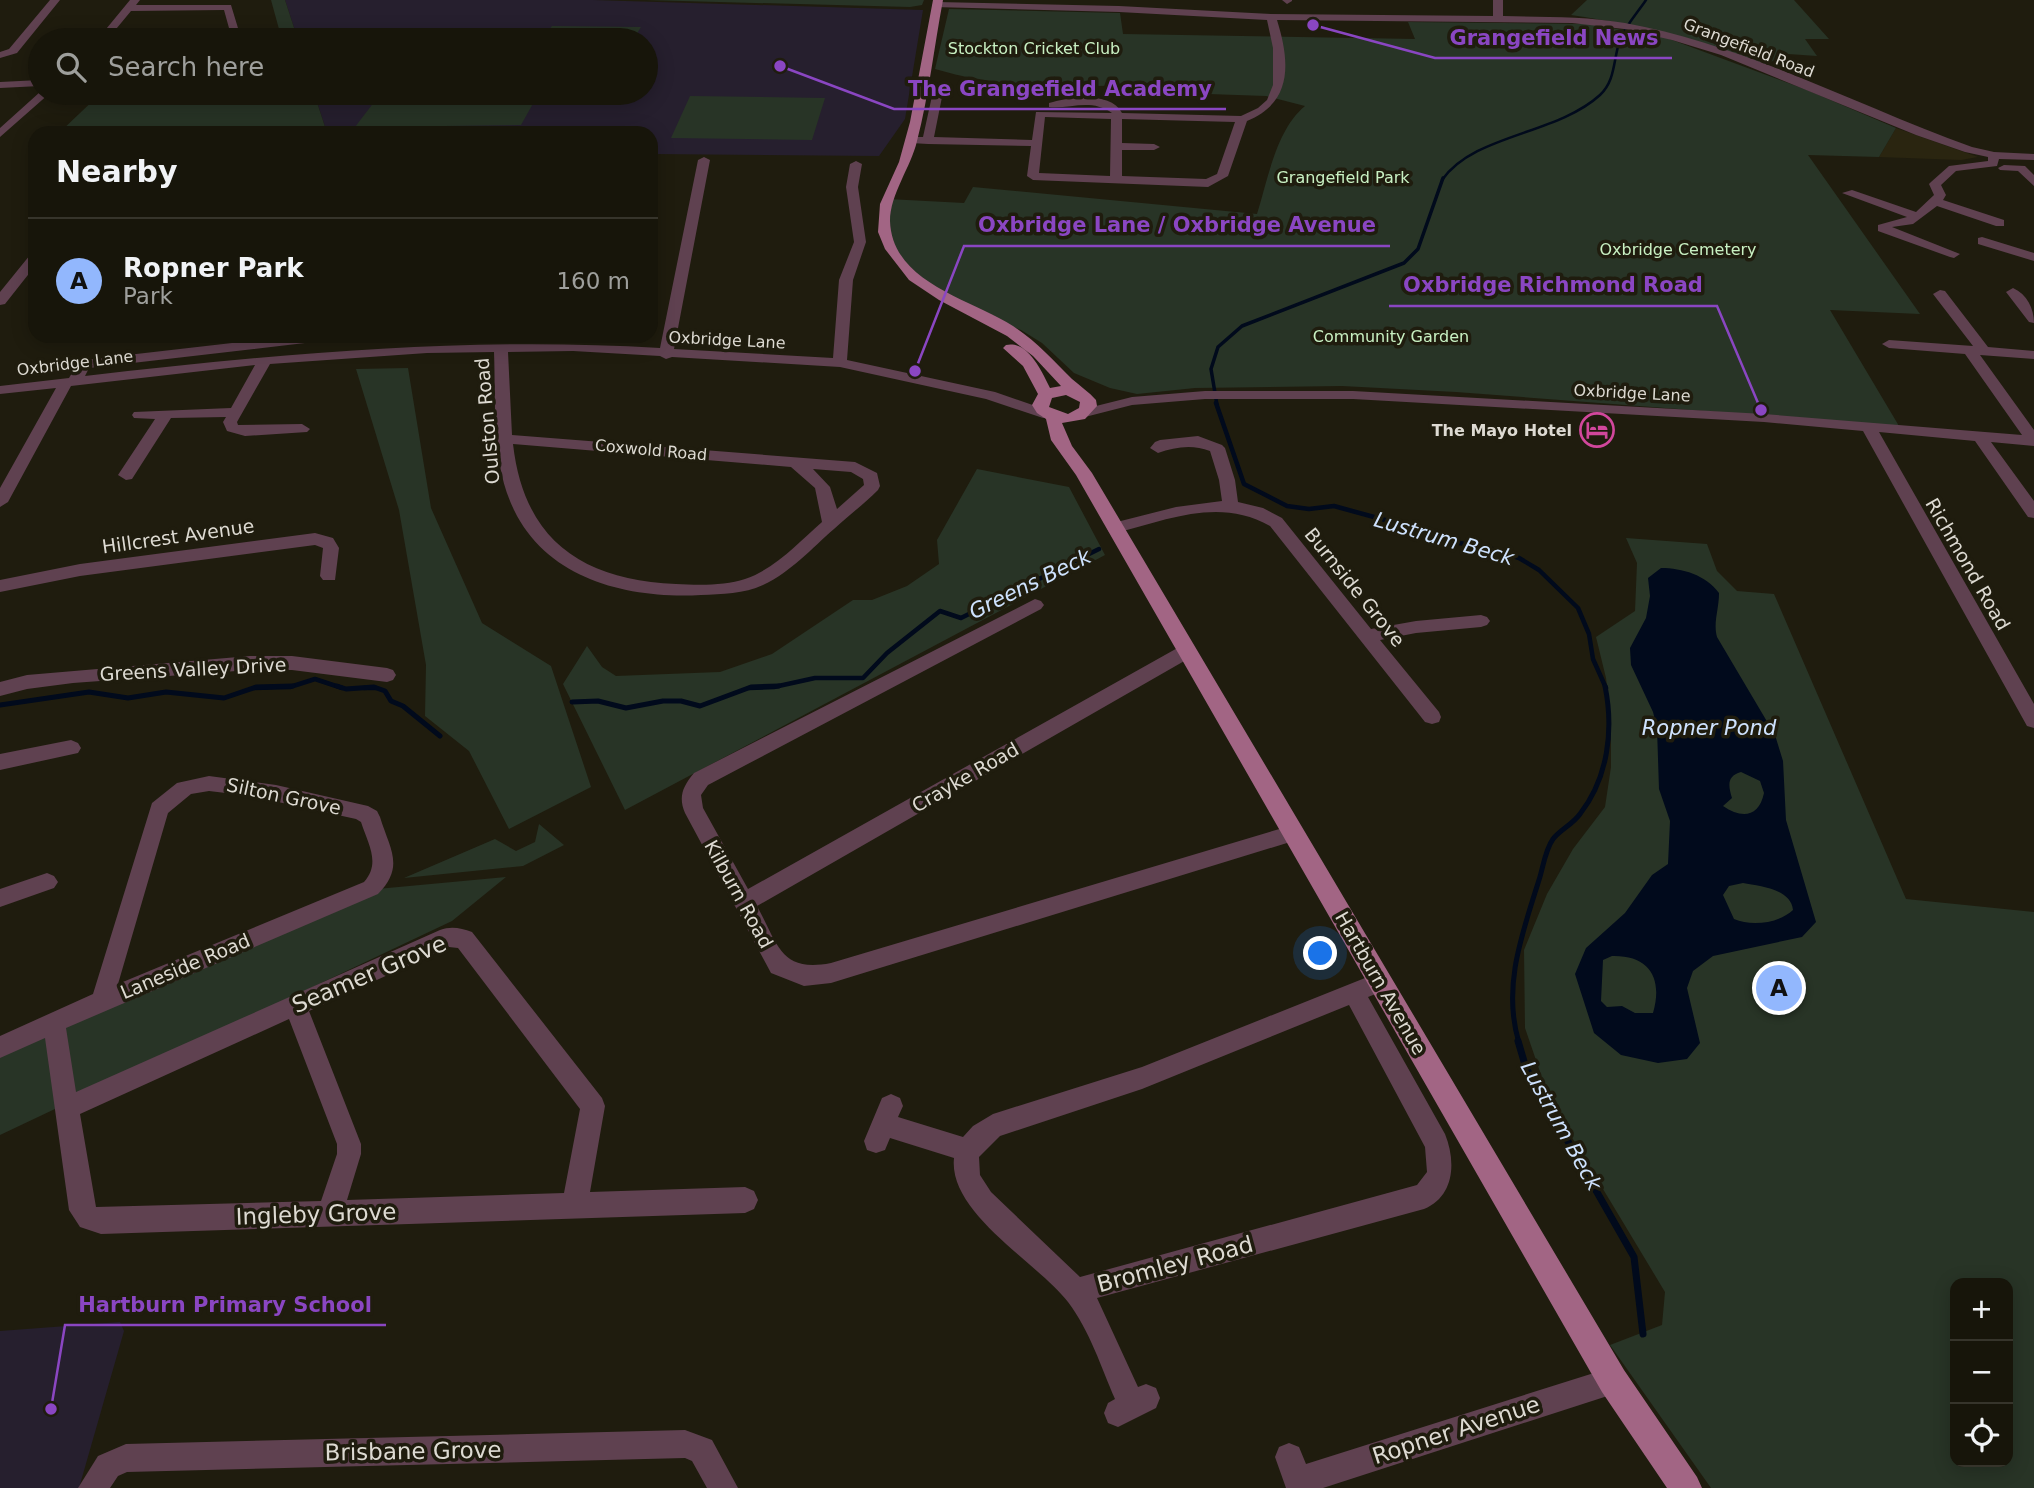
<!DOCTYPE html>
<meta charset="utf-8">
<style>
:root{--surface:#17150a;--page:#201e13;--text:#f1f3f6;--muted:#9e9f9c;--line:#36342b;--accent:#92b7fd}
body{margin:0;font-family:"DejaVu Sans",sans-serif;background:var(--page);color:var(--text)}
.controls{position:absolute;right:21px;bottom:21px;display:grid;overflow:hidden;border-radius:14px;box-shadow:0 4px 18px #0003}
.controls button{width:63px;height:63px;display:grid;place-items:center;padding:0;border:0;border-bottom:2px solid var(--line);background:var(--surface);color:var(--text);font:35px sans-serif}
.you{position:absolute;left:1321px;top:954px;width:24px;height:24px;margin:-18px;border:5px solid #fff;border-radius:50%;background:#1a73e8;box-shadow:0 0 0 10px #1a73e833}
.badge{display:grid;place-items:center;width:46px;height:46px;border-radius:50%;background:var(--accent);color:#111;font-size:23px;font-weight:700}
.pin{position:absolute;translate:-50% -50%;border:4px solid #fff;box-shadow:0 2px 7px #0006}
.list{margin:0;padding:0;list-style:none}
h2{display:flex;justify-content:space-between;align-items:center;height:91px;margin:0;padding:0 28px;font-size:30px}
h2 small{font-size:23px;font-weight:400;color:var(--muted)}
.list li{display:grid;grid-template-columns:46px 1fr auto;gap:21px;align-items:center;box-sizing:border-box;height:126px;padding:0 28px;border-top:2px solid var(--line)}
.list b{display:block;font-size:26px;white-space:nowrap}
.list p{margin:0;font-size:23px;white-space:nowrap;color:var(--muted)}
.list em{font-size:23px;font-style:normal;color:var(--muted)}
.icon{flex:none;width:38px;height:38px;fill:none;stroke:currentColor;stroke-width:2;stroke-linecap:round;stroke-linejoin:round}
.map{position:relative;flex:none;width:2034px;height:1488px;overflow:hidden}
.search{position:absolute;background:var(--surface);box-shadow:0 4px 18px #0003;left:28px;top:28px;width:630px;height:77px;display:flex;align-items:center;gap:18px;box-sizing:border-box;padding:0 24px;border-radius:38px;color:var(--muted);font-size:26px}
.panel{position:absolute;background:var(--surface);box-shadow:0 4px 18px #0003;left:28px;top:126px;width:630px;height:217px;border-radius:21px}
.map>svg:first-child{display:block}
</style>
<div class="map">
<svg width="2034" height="1488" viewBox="0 0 2034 1488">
<rect width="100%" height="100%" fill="#1f1c0e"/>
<path fill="#2a2510" d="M 1896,128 L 1978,157 L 1961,160 L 1879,157 Z"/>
<path fill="#261f2e" d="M 285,0 L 593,0 L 923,10 L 905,119 L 879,156 L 651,154 L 651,133 L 327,133 L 314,93 L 646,93 L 646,40 L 298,40 Z
M 120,1322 L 124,1331 L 79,1488 L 0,1488 L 0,1331 Z"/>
<path fill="#283426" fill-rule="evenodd" d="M 271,0 L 285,0 L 298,40 L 282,40 Z
M 645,0 L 924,0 L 922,5 L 910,7 Z
M 1587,0 L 1794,0 L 1829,39 L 1805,39 L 1817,56 L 1788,54 L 1764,65 C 1695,37 1644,26 1571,15 Z
M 949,9 L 1120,13 L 1123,34 L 1415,39 L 1408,22 L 1588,24 L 1664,37 L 1807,90 L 1896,128 L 1879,157 L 1808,155 L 1920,314 L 1830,310 L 1899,426 L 1456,392 L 1342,386 L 1195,388 L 1137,394 L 1110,388 L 1074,373 L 1042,343 L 1021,330 L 942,298 L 890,247 L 888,199 L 964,203 L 973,187 L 1257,214 C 1268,179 1276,130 1305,106 L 1266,96 L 1208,94 L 1208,86 L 1197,83 C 1111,85 1019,94 935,69 Z
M 552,26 L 641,27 L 633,40 L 541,40 Z
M 101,93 L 314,93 L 327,133 L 59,133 Z
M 381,93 L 539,93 L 521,125 L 355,127 Z
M 690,96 L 825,98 L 812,140 L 671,138 Z
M 408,368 L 431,508 L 482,623 L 551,666 L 591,787 L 509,829 L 469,751 L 425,716 L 426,665 L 399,510 L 356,369 Z
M 977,469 L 1069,487 L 1105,555 L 625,810 L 563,684 L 587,646 L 602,667 L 616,676 L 720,672 L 772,654 L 853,600 L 872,600 L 907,586 L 939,564 L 937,540 Z
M 1626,538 L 1707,544 L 1717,571 L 1737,591 L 1774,594 L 1906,899 L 2034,912 L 2034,1488 L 1711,1488 L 1610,1345 L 1662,1325 L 1665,1292 L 1550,1101 L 1525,1028 L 1524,950 L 1547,894 L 1573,849 L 1605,807 L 1611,767 L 1611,719 L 1606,678 L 1596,637 L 1635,611 L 1637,563 ZM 1955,1283 L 2008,1283 L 2008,1462 L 1955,1462 Z
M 539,824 L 564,845 L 523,866 L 404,878 L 495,839 L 516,851 L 535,842 Z
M 506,877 L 452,921 L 0,1135 L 0,1051 L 377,889 Z"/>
<path fill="#010a1c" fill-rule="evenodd" d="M 1661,568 C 1682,568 1706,575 1719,593 C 1719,610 1713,622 1717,637 L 1775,735 L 1783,761 L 1786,820 L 1816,922 L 1802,937 L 1713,956 L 1693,971 L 1687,988 L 1700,1043 L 1687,1059 L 1658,1063 L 1621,1055 L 1594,1033 L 1575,974 L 1586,948 L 1625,913 L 1652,875 L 1668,864 L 1670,821 L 1659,789 L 1657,728 L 1653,712 L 1631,665 L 1630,648 L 1646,618 L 1650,596 L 1648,578 ZM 1741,772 L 1760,781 L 1764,793 C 1759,817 1742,819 1723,806 L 1732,798 C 1728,785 1727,776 1741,772 ZM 1743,883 C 1760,886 1791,889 1793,910 C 1779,923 1752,927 1734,919 L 1723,895 L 1729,886 ZM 1612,956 C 1650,955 1663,979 1653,1013 L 1635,1013 L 1622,1006 L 1607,1007 L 1601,1001 L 1603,960 Z"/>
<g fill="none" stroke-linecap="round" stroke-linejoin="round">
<path stroke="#010a1c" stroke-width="2.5" d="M 1442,180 C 1474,134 1556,135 1600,95 C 1616,80 1613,59 1620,40 C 1625,26 1638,12 1646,0"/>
<path stroke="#010a1c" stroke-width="3.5" d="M 1217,405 L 1211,369 L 1218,347 L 1242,326 L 1404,263 L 1418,249 L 1443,178"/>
<path stroke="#010a1c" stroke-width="4.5" d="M 1216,403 L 1244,484 L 1287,506 L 1309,509 L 1334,506 L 1396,523 L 1432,538 L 1492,549 L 1519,558 L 1539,570 L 1578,608 L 1589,634 L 1593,659 L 1606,688
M 254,688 L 290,687 L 315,679 L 342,688
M 364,688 L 376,688
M 749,688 L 774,687 L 815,678 L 863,678 L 887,653 L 940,611 L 961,618 L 1099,549"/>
<path stroke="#010a1c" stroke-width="5" d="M 337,686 L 346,689 L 374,687 L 385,691 L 391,701 L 403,706 L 440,736
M 572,702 L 598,701 L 626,708 L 663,701 L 681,701 L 700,706 L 751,687 L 779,686
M 0,705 L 89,692 L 128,698 L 166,692 L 224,698 L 256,687 L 293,686
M 1519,1043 C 1502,987 1522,934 1539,880 C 1543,868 1545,850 1553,839 C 1560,830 1573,824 1580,814 C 1608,778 1614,730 1605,686"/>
<path stroke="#010a1c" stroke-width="7" d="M 1518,1041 L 1526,1068 L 1634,1257 L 1643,1334"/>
<path fill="#5f4150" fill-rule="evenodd" d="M 50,0 L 60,0 L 17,53 L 0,58 L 0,52 L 9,49 Z
M 130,0 L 140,0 L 136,5 L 231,5 L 241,38 L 233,40 L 230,33 L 184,40 L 179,37 L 229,28 L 224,10 L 131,11 L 107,40 L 97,40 Z
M 1282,0 L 1292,0 L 1292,1 L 1287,4 Z
M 1493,0 L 1503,0 L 1503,16 C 1544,17 1585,16 1625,23 C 1746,45 1857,106 1972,147 L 1994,152 L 2034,154 L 2034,160 L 1999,159 L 1997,166 L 1956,171 L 1941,185 L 1946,195 L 1943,200 L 2004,220 L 2004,226 L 1996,226 L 1937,206 L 1913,224 L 1892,227 L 1960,254 L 1954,258 L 1950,257 L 1878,231 L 1878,225 L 1907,217 L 1842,193 L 1852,190 L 1916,212 L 1934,195 L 1929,184 L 1931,182 L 1949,166 L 1988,161 L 1988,157 L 1965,152 L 1916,135 L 1721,55 L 1672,40 L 1624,29 L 1572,23 L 1277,20 C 1290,62 1293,102 1247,121 L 1228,176 L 1208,187 L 1033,180 L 1027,176 L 1031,146 L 928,144 L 911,143 L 905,140 L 911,137 L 923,137 L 934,87 L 939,84 L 944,87 L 934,137 L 1032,140 L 1036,112 L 1112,113 C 1091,98 1071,109 1049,107 L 1049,103 L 1053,102 C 1073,97 1111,92 1122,113 L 1241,116 L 1258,108 L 1267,100 L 1273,85 L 1273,48 L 1267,20 L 1119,12 L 934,7 L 932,5 L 937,2 L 1119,6 L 1271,14 L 1493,16 ZM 1045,117 L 1111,119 L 1110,176 L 1039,173 ZM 1122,119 L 1235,122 L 1217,174 L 1206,179 L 1122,176 L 1122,150 L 1154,150 L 1160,147 L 1154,144 L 1122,143 Z
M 40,80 L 40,86 L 0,88 L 0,82 Z
M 40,92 L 50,93 L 0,137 L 0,128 Z
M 704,157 L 710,160 L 674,349 L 833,358 L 839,280 L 854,242 L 846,187 L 850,164 L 856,161 L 862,164 L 858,187 L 866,242 L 853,280 L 847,360 L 995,392 L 1053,412 L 1055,415 L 1053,418 L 1043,418 L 986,399 L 840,367 L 672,357 L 666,359 L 660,356 L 573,351 L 508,352 L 512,435 L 855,462 L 877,473 L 880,486 L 878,490 C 864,504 848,516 834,529 C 812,548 791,572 763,585 C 744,594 722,594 701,595 C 629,599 548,580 514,510 C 491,463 496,403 494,352 L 427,353 L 270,364 L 237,422 L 238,425 L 302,424 L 310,429 L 307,432 L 245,436 L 227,431 L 223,422 L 226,417 L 171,418 L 132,479 L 126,480 L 118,475 L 155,419 L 134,418 L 132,415 L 134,412 L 231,408 L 255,365 L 71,386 L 8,502 L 0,507 L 0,488 L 56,388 L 0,394 L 0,386 L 69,378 L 79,361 L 84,360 L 294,336 L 329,337 L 322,341 L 89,368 L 85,376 C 277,354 467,336 660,348 L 698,160 ZM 513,444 L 791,467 L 815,488 L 822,522 C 799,542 775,569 745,579 C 725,586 697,585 676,584 C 583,580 524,541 513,444 ZM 813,469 L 851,472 L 863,479 L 864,485 L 837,509 L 830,487 Z
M 2004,165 L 2025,166 L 2034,175 L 2034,186 L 2018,171 L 2000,170 L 1998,168 Z
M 1982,237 L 2034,253 L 2034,261 L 1978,244 L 1978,238 Z
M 35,254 L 35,266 L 5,304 L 0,305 L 0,292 L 30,255 Z
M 2013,288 C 2027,294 2034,309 2034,323 L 2029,322 L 2006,292 Z
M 1940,290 L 1945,291 L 1988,347 L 2034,351 L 2034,359 L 1980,355 L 2034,430 L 2034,446 L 1991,442 L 2034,501 L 2034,518 L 2028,517 L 1975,441 L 1879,432 L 2034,704 L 2034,728 L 2027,726 L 1863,431 L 1764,422 L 1353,399 L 1205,399 L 1132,405 L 1085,417 L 1078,413 L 1080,410 L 1132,397 L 1205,391 L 1353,391 L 1764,414 L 2022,435 L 1965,354 L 1889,348 L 1882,344 L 1889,340 L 1973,346 L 1933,294 Z
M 1198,436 L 1222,445 L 1225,448 L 1235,480 L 1238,502 L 1263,508 L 1282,518 L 1371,629 L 1416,621 L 1481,615 L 1487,617 L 1490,621 L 1487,625 L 1481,627 L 1416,633 L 1380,640 L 1439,712 L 1441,717 L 1439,722 L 1432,724 L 1425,722 L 1270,526 C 1219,497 1168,520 1115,533 L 1109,532 L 1107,528 L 1109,524 L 1176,507 L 1222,501 L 1219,480 L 1210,451 C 1192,444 1175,447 1158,453 L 1150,448 L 1155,442 L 1160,440 Z
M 315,533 L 333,538 L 339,548 L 335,580 L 323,580 L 320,576 L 323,548 L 315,545 L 80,576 L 0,592 L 0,580 L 80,564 Z
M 1035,599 L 1041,601 L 1044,605 L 1041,609 L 708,785 L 701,795 L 703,808 L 748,889 L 1181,646 L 1193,646 L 1196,651 L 1193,656 L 757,906 C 778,944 780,973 831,963 L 1293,825 L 1300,827 L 1303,833 L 1300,839 L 831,983 L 804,986 L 771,973 L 685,813 C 678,797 683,786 694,773 Z
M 250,656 L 292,656 L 387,668 L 393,670 L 396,675 L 393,680 L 387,682 L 292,670 L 250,670 L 73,683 L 27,689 L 0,696 L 0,682 L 27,675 Z
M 71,740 L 78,743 L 81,748 L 78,753 L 0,770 L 0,754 Z
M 209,776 L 276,785 L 368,806 L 377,811 L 380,817 C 390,850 405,866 378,894 L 66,1028 L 76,1092 L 440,930 C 451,926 461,928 472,932 L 602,1098 L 605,1106 L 590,1192 L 745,1187 L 754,1191 L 758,1200 L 754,1209 L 745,1213 L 101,1234 L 80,1227 L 69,1210 L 45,1038 L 0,1058 L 0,1036 L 93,994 L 152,803 L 177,783 ZM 209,791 L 251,796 L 356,819 L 361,822 C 368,844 381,863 364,882 L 118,984 L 168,813 L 191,794 ZM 449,947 L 458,948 L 580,1109 L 564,1193 L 347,1200 L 361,1154 L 361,1144 L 309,1011 ZM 289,1019 L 337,1144 L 337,1154 L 321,1201 L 96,1207 L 80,1114 Z
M 47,873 L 54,876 L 58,882 L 54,888 L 0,907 L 0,889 Z
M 1380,972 L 1388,975 L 1391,982 L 1388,989 L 1368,997 L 1445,1134 C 1456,1161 1455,1196 1424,1209 L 1097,1298 L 1138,1387 L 1146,1384 L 1156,1388 L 1160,1398 L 1156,1408 L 1118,1427 L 1108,1423 L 1104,1413 L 1108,1403 L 1115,1399 C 1101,1367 1090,1331 1068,1302 C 1038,1263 948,1213 954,1158 L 890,1138 L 885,1150 L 876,1153 L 867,1150 L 864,1141 L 882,1098 L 891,1094 L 900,1098 L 903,1106 L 898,1117 L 963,1137 L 973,1126 L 993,1114 L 1142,1067 ZM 1349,1005 L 1425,1147 L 1427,1172 L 1417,1185 L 1080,1277 L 991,1192 L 980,1175 L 979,1157 L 1000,1136 L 1142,1089 Z
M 1613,1367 L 1623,1371 L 1627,1381 L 1623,1391 L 1323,1488 L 1286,1488 L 1275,1457 L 1279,1447 L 1289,1443 L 1299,1447 L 1306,1464 Z
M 685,1430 L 712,1440 L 738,1488 L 707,1488 L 692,1461 L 685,1458 L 127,1472 L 118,1476 L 110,1488 L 78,1488 L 98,1456 L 126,1444 Z"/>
<path fill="#a26584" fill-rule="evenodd" d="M 933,0 L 943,0 C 934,47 929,95 917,141 C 911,167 890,194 890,221 C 892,283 971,299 1013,326 C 1036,341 1053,360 1072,379 C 1080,386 1089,392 1096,400 L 1097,406 L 1085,419 L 1062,423 L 1072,446 L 1092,473 L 1624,1370 L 1697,1477 L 1702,1488 L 1667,1488 L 1602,1392 L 1076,475 L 1051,440 L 1046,419 L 1037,413 L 1032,405 L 1038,394 L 1023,366 L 1003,348 L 1006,345 C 1028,340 1042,372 1050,388 L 1061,386 L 1033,356 L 1007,336 L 939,300 L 909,280 L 885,249 L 878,232 L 880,204 L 899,162 L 910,122 ZM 1066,395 L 1080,402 L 1079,408 L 1068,414 L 1049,407 L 1052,398 Z"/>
</g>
<defs>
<g id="hotel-ring" transform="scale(1.75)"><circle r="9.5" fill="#1f1c0e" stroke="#d1479c" stroke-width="1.5"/><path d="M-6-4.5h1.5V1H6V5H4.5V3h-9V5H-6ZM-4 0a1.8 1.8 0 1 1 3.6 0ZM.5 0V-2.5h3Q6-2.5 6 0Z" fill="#d1479c"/></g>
</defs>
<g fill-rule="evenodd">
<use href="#hotel-ring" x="1597" y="430"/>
</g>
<g text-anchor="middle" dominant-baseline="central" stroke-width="7" stroke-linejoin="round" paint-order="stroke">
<g font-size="16" fill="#c8f0c2" stroke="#1f1c0e">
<text x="1034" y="48">Stockton Cricket Club</text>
<text x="1343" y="177">Grangefield Park</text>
<text x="1678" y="249">Oxbridge Cemetery</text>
<text x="1391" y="336">Community Garden</text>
</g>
<g font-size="16" fill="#dddad2" stroke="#1f1c0e">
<text transform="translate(1749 48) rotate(21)">Grangefield Road</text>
<text transform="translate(727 340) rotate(3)">Oxbridge Lane</text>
<text transform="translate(75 363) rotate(-7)">Oxbridge Lane</text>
<text transform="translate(1632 393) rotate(3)">Oxbridge Lane</text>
<text transform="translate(651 450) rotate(5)">Coxwold Road</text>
</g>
<g font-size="16" font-weight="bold" fill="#dddad2" stroke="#1f1c0e" text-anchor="end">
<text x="1572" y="430">The Mayo Hotel</text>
</g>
<g font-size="19" fill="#dddad2" stroke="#1f1c0e">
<text transform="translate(487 421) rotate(-95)">Oulston Road</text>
<text transform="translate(178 536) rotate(-8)">Hillcrest Avenue</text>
<text transform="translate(1968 564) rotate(60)">Richmond Road</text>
<text transform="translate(1355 587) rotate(51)">Burnside Grove</text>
<text transform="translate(193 669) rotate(-3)">Greens Valley Drive</text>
<text transform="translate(965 777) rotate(-30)">Crayke Road</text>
<text transform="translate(284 796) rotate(12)">Silton Grove</text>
<text transform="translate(739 894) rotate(61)">Kilburn Road</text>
<text transform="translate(185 966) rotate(-23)">Laneside Road</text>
<text transform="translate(1381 983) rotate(60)">Hartburn Avenue</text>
</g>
<g font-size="21" font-style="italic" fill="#cee2fe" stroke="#1f1c0e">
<text transform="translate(1444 539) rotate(16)">Lustrum Beck</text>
<text transform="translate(1030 584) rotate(-26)">Greens Beck</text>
<text x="1709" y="728">Ropner Pond</text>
<text transform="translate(1561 1126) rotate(61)">Lustrum Beck</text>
</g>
<g font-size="23" fill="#dddad2" stroke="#1f1c0e">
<text transform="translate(369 974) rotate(-23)">Seamer Grove</text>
<text transform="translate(316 1214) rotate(-2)">Ingleby Grove</text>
<text transform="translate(1175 1264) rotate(-15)">Bromley Road</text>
<text transform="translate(1456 1430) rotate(-18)">Ropner Avenue</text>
<text transform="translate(413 1451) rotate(-1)">Brisbane Grove</text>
</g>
</g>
<path fill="none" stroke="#8a46c2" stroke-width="2.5" d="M1313 25L1435 58H1672M780 66L894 109H1226M915 371L964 246H1390M1761 410L1717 306H1389M51 1409L65 1325H386"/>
<g fill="#8a46c2" stroke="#1f1c0e" stroke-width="2.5">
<circle cx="1313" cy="25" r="7"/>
<circle cx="780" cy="66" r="7"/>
<circle cx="915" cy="371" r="7"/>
<circle cx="1761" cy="410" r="7"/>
<circle cx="51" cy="1409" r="7"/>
</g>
<g font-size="21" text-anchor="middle" font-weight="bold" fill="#8a46c2" stroke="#1f1c0e" stroke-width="7" stroke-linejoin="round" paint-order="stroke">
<text x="1554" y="45">Grangefield News</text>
<text x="1060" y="96">The Grangefield Academy</text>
<text x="1177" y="232">Oxbridge Lane / Oxbridge Avenue</text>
<text x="1553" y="292">Oxbridge Richmond Road</text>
<text x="225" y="1312">Hartburn Primary School</text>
</g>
</svg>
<div class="controls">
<button>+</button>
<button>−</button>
<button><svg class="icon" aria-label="locate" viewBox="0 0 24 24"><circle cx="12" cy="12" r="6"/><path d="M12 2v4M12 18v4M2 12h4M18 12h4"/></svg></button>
</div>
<div class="you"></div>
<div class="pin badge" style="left:1779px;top:988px">A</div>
<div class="search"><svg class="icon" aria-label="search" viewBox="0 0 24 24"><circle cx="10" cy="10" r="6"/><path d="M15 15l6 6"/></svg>Search here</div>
<section class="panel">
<h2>Nearby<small></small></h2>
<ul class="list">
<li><span class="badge">A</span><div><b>Ropner Park</b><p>Park</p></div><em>160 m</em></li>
</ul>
</section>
</div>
